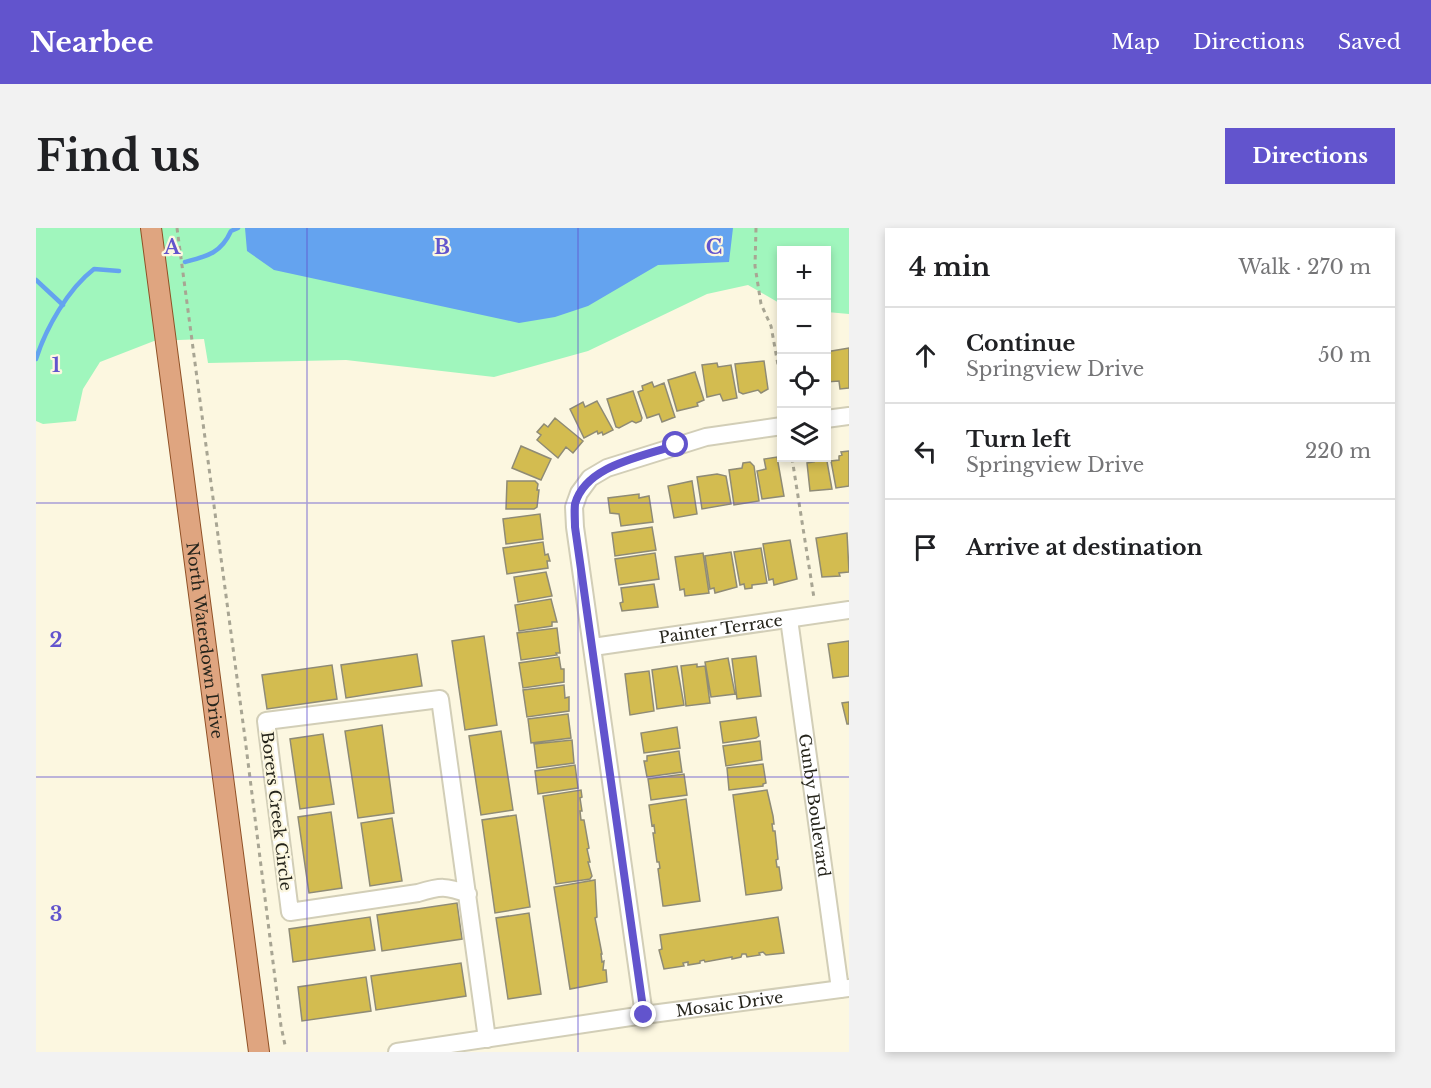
<!DOCTYPE html>
<meta charset="utf-8">
<style>
:root{--surface:#fff;--page:#f2f2f2;--text:#202124;--muted:#757577;--line:#e0e0e0;--accent:#6254cd}
body{margin:0;font-family:"Libre Baskerville",serif;background:var(--page);color:var(--text)}
.controls{position:absolute;right:18px;top:18px;display:grid;overflow:hidden;border-radius:0px;box-shadow:0 3px 9px #0003}
.controls button{width:54px;height:54px;display:grid;place-items:center;padding:0;border:0;border-bottom:2px solid var(--line);background:var(--surface);color:var(--text);font:30px sans-serif}
.stop{position:absolute;width:18px;height:18px;margin:-14px;border:4px solid #6254cd;border-radius:50%;background:#fff}
.stop.end{background:#6254cd;border-color:#fff;box-shadow:0 2px 6px #0008}
.list{margin:0;padding:0;list-style:none}
h2{display:flex;justify-content:space-between;align-items:center;height:78px;margin:0;padding:0 24px;font-size:26px}
h2 small{font-size:20px;font-weight:400;color:var(--muted)}
.list li{display:grid;grid-template-columns:39px 1fr auto;gap:18px;align-items:center;box-sizing:border-box;height:96px;padding:0 24px;border-top:2px solid var(--line)}
.list b{display:block;font-size:22px;white-space:nowrap}
.list p{margin:0;font-size:20px;white-space:nowrap;color:var(--muted)}
.list em{font-size:20px;font-style:normal;color:var(--muted)}
.icon{flex:none;width:33px;height:33px;fill:none;stroke:currentColor;stroke-width:2;stroke-linecap:round;stroke-linejoin:round}
.map{position:relative;flex:none;width:813px;height:824px;overflow:hidden;border-radius:0px}
header{display:flex;align-items:center;gap:36px;box-sizing:border-box;height:84px;padding:0 30px;background:var(--accent);color:#fff}
header strong{font-size:28px}
nav{display:flex;gap:33px;margin-inline-start:auto;font-size:21px}
.intro{display:flex;align-items:center;justify-content:space-between;box-sizing:border-box;height:144px;padding:0 36px}
h1{margin:0;font-size:42px}
.button{padding:15px 27px;border-radius:0px;background:var(--accent);color:#fff;font-size:21px;font-weight:700}
main{display:flex;gap:36px;padding:0 36px}
aside{flex:1;background:var(--surface);border-radius:0px;box-shadow:0 3px 9px #0003}
.map>svg:first-child{display:block}
</style>
<header>
<strong>Nearbee</strong>
<nav><a>Map</a><a>Directions</a><a>Saved</a></nav>
</header>
<div class="intro"><h1>Find us</h1><a class="button">Directions</a></div>
<main>
<div class="map">
<svg width="813" height="824" viewBox="0 0 813 824">
<rect width="100%" height="100%" fill="#fcf7e0"/>
<path fill="#a0f6bd" d="M 0,0 L 813,0 L 813,86 L 791,84 L 790,22 L 746,22 L 745,76 L 712,57 L 671,66 L 552,123 L 458,149 L 310,132 L 172,135 L 168,111 L 118,113 L 64,134 L 47,161 L 40,193 L 7,196 L 0,193 Z"/>
<path fill="#64a3ef" d="M 209,0 L 697,0 L 693,34 L 622,37 L 552,78 L 519,89 L 483,95 L 238,42 L 211,23 Z"/>
<g fill="none" stroke-linecap="round" stroke-linejoin="round">
<path stroke="#64a3ef" stroke-width="4.5" d="M 149,34 C 172,28 185,25 195,3 L 202,0
M 0,52 L 27,77
M 0,131 C 10,100 32,61 58,41 L 83,43"/>
</g>
<path fill="#d3bc50" stroke="#8f8b75" stroke-width="1.5" d="M 813,120 L 813,160 L 804,161 L 803,153 L 790,154 L 790,124 Z
M 728,133 L 732,161 L 725,165 L 722,162 L 707,166 L 703,164 L 699,136 Z
M 681,135 L 682,139 L 695,137 L 701,170 L 687,173 L 684,166 L 671,169 L 666,137 Z
M 659,144 L 668,172 L 661,175 L 662,178 L 641,183 L 632,152 Z
M 616,154 L 618,159 L 628,155 L 639,189 L 626,194 L 623,186 L 611,190 L 602,164 L 607,162 L 606,158 Z
M 597,163 L 606,190 L 605,193 L 600,195 L 596,193 L 583,200 L 580,199 L 571,171 Z
M 561,173 L 577,202 L 567,207 L 566,204 L 562,206 L 561,203 L 548,210 L 534,181 L 547,174 L 549,179 Z
M 519,190 L 547,213 L 537,225 L 530,219 L 522,230 L 501,212 L 505,207 L 501,204 L 508,196 L 512,199 Z
M 485,218 L 515,231 L 505,252 L 476,240 Z
M 813,223 L 813,258 L 800,260 L 795,233 L 803,232 L 803,228 L 806,227 L 805,224 Z
M 790,228 L 796,261 L 774,263 L 771,235 L 778,234 L 777,230 Z
M 741,229 L 748,268 L 726,271 L 721,243 L 730,241 L 728,231 Z
M 714,234 L 718,238 L 723,273 L 698,277 L 693,242 L 706,240 L 707,235 Z
M 681,246 L 690,248 L 695,276 L 666,281 L 661,249 Z
M 471,253 L 499,253 L 502,256 L 501,262 L 503,262 L 501,279 L 498,281 L 470,281 Z
M 656,253 L 661,286 L 638,290 L 632,258 Z
M 603,266 L 603,270 L 613,268 L 617,294 L 585,298 L 583,286 L 574,285 L 572,270 Z
M 504,286 L 507,311 L 470,316 L 467,291 Z
M 616,299 L 620,322 L 579,328 L 576,305 Z
M 811,305 L 813,344 L 803,345 L 804,348 L 786,349 L 780,310 Z
M 754,312 L 761,351 L 738,357 L 737,351 L 733,352 L 727,316 Z
M 507,314 L 509,327 L 512,326 L 514,333 L 511,333 L 512,340 L 471,346 L 467,320 Z
M 725,320 L 731,355 L 716,357 L 716,360 L 709,361 L 708,356 L 704,357 L 698,324 Z
M 695,324 L 701,359 L 679,365 L 678,360 L 674,361 L 669,328 Z
M 619,325 L 623,351 L 583,357 L 579,331 Z
M 667,325 L 673,365 L 649,368 L 648,361 L 644,362 L 639,329 Z
M 510,344 L 516,368 L 482,374 L 478,349 Z
M 618,356 L 622,379 L 586,383 L 584,375 L 587,374 L 585,360 Z
M 515,371 L 521,394 L 516,394 L 516,398 L 483,403 L 479,377 Z
M 521,400 L 524,425 L 520,425 L 521,427 L 485,432 L 481,405 Z
M 448,408 L 461,497 L 429,502 L 416,413 Z
M 813,413 L 813,448 L 797,450 L 792,416 Z
M 381,426 L 386,458 L 310,470 L 305,437 Z
M 720,428 L 725,468 L 701,471 L 696,431 Z
M 523,429 L 525,441 L 528,441 L 528,454 L 487,460 L 483,435 Z
M 692,430 L 699,466 L 675,469 L 669,434 Z
M 661,436 L 661,439 L 669,438 L 674,475 L 650,478 L 645,438 Z
M 296,437 L 301,471 L 231,481 L 226,447 Z
M 641,438 L 648,477 L 621,481 L 616,442 Z
M 613,443 L 618,483 L 594,487 L 589,446 Z
M 528,457 L 529,470 L 533,469 L 533,483 L 491,489 L 487,462 Z
M 813,474 L 813,496 L 811,496 L 806,475 Z
M 532,486 L 535,510 L 495,515 L 492,491 Z
M 720,489 L 723,508 L 720,510 L 687,515 L 684,494 Z
M 346,497 L 358,585 L 322,590 L 309,503 Z
M 641,499 L 644,520 L 608,525 L 605,505 Z
M 465,503 L 477,582 L 445,587 L 433,508 Z
M 287,506 L 298,576 L 264,581 L 254,511 Z
M 536,512 L 538,535 L 501,540 L 498,516 Z
M 724,513 L 726,532 L 690,538 L 687,518 Z
M 643,523 L 646,544 L 611,549 L 608,533 L 611,533 L 611,528 Z
M 727,536 L 730,555 L 727,556 L 727,558 L 693,562 L 691,540 Z
M 539,537 L 542,560 L 502,566 L 499,543 Z
M 648,546 L 651,567 L 615,572 L 612,551 Z
M 545,562 L 546,569 L 544,570 L 546,583 L 544,583 L 545,592 L 548,592 L 553,620 L 551,621 L 554,634 L 552,634 L 556,648 L 554,651 L 520,656 L 507,568 Z
M 731,562 L 737,588 L 738,596 L 736,596 L 737,603 L 739,603 L 742,631 L 740,632 L 741,639 L 743,639 L 746,660 L 745,662 L 710,667 L 697,567 Z
M 650,571 L 664,673 L 629,678 L 627,678 L 622,641 L 624,640 L 623,634 L 621,634 L 617,605 L 619,605 L 618,597 L 616,598 L 613,577 Z
M 295,584 L 306,660 L 273,665 L 262,589 Z
M 480,587 L 494,679 L 459,685 L 446,592 Z
M 356,590 L 366,653 L 334,658 L 325,595 Z
M 559,652 L 561,689 L 559,690 L 566,726 L 565,726 L 566,734 L 568,733 L 567,742 L 570,742 L 571,754 L 534,761 L 518,659 Z
M 421,675 L 426,711 L 346,723 L 341,687 Z
M 493,685 L 505,766 L 472,771 L 460,690 Z
M 334,689 L 339,722 L 257,734 L 253,701 Z
M 742,689 L 748,725 L 730,727 L 727,724 L 723,725 L 724,727 L 711,729 L 710,726 L 706,726 L 705,729 L 696,731 L 696,729 L 669,734 L 668,732 L 664,733 L 664,735 L 652,737 L 652,734 L 647,735 L 648,738 L 628,741 L 623,722 L 626,721 L 624,707 Z
M 425,735 L 430,768 L 340,782 L 335,748 Z
M 330,749 L 335,783 L 266,793 L 262,759 Z"/>
<g fill="none" stroke-linecap="round" stroke-linejoin="round">
<g stroke="#d2ceb7" stroke-width="20">
<g id="minor">
<path d="M 790,191 L 813,188"/>
<path id="s1" d="M 753,391 L 804,761"/>
<path id="s2" d="M 557,419 L 813,382"/>
<path d="M 432,666 C 410,658 405,658 382,665 L 254,684 L 230,493 L 404,471 L 451,811"/>
<path d="M 608,787 L 539,299 L 538,279 L 543,265 L 554,250 L 571,240 L 670,209 L 746,198"/>
<path id="s3" d="M 361,824 L 608,787 L 813,760"/>
</g>
</g>
<g stroke="#905126" stroke-width="22">
<g id="major">
<path id="s4" d="M 115,0 L 223,824"/>
</g>
</g>
<path stroke="#a8a593" stroke-width="3" stroke-dasharray="4.5 4.5" stroke-linecap="butt" d="M 141,0 L 209,510 L 245,798 L 249,817
M 720,0 L 719,38 L 725,76 L 735,98 L 746,159
M 756,230 L 778,370"/>
<use href="#minor" stroke="#fff" stroke-width="16"/>
<use href="#major" stroke="#dfa580" stroke-width="20"/>
</g>
<g fill="none" stroke-linecap="round" stroke-linejoin="round">
<path stroke="#6254cd" stroke-width="8" d="M 608,787 L 539,299 C 539,292 538,283 539,276 C 550,237 606,229 640,217"/>
</g>
<path fill="none" stroke="#6254cd" stroke-width="1.5" stroke-opacity="0.55" d="M 271,0 L 271,824M 542,0 L 542,824M 0,275 L 813,275M 0,549 L 813,549"/>
<g text-anchor="middle" dominant-baseline="central" stroke-width="4.5" stroke-linejoin="round" paint-order="stroke">
<g font-size="16" fill="#25241b" stroke="#fcf7e0">
<text stroke="none"><textPath href="#s2" startOffset="129">Painter Terrace</textPath></text>
<text stroke="none"><textPath href="#s4" startOffset="416">North Waterdown Drive</textPath></text>
<text stroke="none"><textPath href="#s1" startOffset="188">Gunby Boulevard</textPath></text>
<text transform="translate(241 583) rotate(83)">Borers Creek Circle</text>
<text stroke="none"><textPath href="#s3" startOffset="336">Mosaic Drive</textPath></text>
</g>
</g>
<g font-size="20" text-anchor="middle" font-weight="bold" fill="#6254cd" stroke="#fcf7e0" stroke-width="4.5" stroke-linejoin="round" paint-order="stroke">
<text x="136" y="26">A</text>
<text x="406" y="26">B</text>
<text x="678" y="26">C</text>
<text x="20" y="144">1</text>
<text x="20" y="419">2</text>
<text x="20" y="693">3</text>
</g>
</svg>
<div class="controls">
<button>+</button>
<button>−</button>
<button><svg class="icon" aria-label="locate" viewBox="0 0 24 24"><circle cx="12" cy="12" r="6"/><path d="M12 2v4M12 18v4M2 12h4M18 12h4"/></svg></button>
<button><svg class="icon" aria-label="layers" viewBox="0 0 24 24"><path d="M12 4l9 5-9 5-9-5zM3 14l9 5 9-5"/></svg></button>
</div>
<div class="stop" style="left:640px;top:217px"></div>
<div class="stop end" style="left:608px;top:787px"></div>
</div>
<aside>
<h2>4 min<small>Walk · 270 m</small></h2>
<ul class="list">
<li><svg class="icon" aria-label="ahead" viewBox="0 0 24 24"><path d="M12 20V5M6 11l6-6 6 6"/></svg><div><b>Continue</b><p>Springview Drive</p></div><em>50 m</em></li>
<li><svg class="icon" aria-label="left" viewBox="0 0 24 24"><path d="M17 20v-9H6M10 6l-5 5 5 5"/></svg><div><b>Turn left</b><p>Springview Drive</p></div><em>220 m</em></li>
<li><svg class="icon" aria-label="arrive" viewBox="0 0 24 24"><path d="M6 21V4h12l-3 4 3 4H6"/></svg><div><b>Arrive at destination</b></div></li>
</ul>
</aside>
</main>
